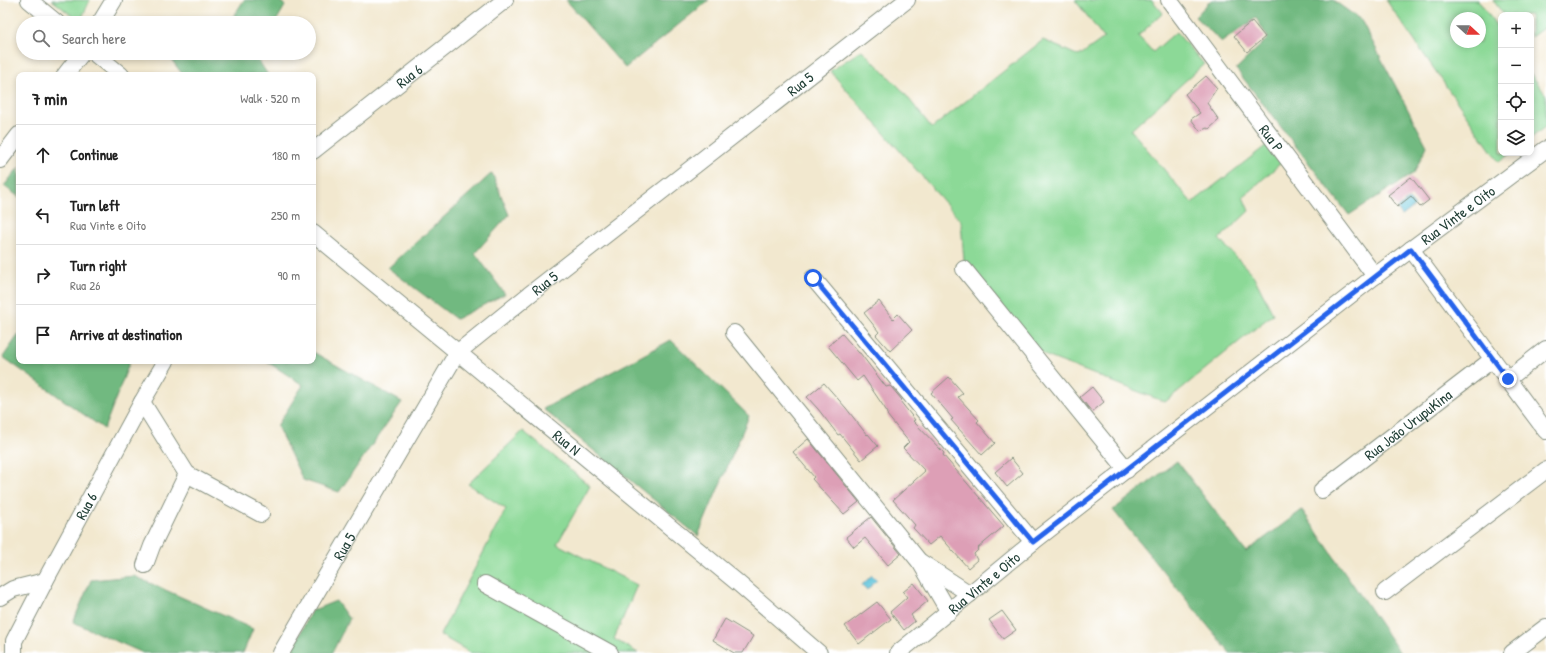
<!DOCTYPE html>
<meta charset="utf-8">
<style>
:root{--surface:#fff;--page:#f6f6f6;--text:#222;--muted:#767676;--line:#e0e0e0}
body{margin:0;font-family:"Patrick Hand",sans-serif;background:var(--page);color:var(--text)}
.controls{position:absolute;right:12px;top:12px;display:grid;overflow:hidden;border-radius:8px;box-shadow:0 2px 6px #0003}
.controls button{width:36px;height:36px;display:grid;place-items:center;padding:0;border:0;border-bottom:1px solid var(--line);background:var(--surface);color:var(--text);font:20px sans-serif}
.compass{position:absolute;left:1450px;top:12px;width:36px;height:36px;border-radius:50%;background:var(--surface);box-shadow:0 2px 6px #0003;rotate:111deg}
.stop{position:absolute;width:12px;height:12px;margin:-9px;border:3px solid #2563eb;border-radius:50%;background:#fff}
.stop.end{background:#2563eb;border-color:#fff;box-shadow:0 1px 4px #0008}
.list{margin:0;padding:0;list-style:none}
h2{display:flex;justify-content:space-between;align-items:center;height:52px;margin:0;padding:0 16px;font-size:17px}
h2 small{font-size:13px;font-weight:400;color:var(--muted)}
.list li{display:grid;grid-template-columns:26px 1fr auto;gap:12px;align-items:center;box-sizing:border-box;height:60px;padding:0 16px;border-top:1px solid var(--line)}
.list b{display:block;font-size:15px;white-space:nowrap}
.list p{margin:0;font-size:13px;white-space:nowrap;color:var(--muted)}
.list em{font-size:13px;font-style:normal;color:var(--muted)}
.icon{flex:none;width:22px;height:22px;fill:none;stroke:currentColor;stroke-width:2;stroke-linecap:round;stroke-linejoin:round}
.map{position:relative;flex:none;width:1546px;height:653px;overflow:hidden}
.search{position:absolute;background:var(--surface);box-shadow:0 2px 6px #0003;left:16px;top:16px;width:300px;height:44px;display:flex;align-items:center;gap:10px;box-sizing:border-box;padding:0 14px;border-radius:22px;color:var(--muted);font-size:15px}
.panel{position:absolute;background:var(--surface);box-shadow:0 2px 6px #0003;left:16px;top:72px;width:300px;height:292px;border-radius:8px}
.map>svg:first-child{display:block}
</style>
<div class="map">
<svg width="1546" height="653" viewBox="0 0 1546 653">
<rect width="100%" height="100%" fill="#fff"/>
<filter id="ink" filterUnits="userSpaceOnUse"><feTurbulence type="fractalNoise" baseFrequency=".025" numOctaves="2"/><feDisplacementMap in="SourceGraphic" scale="8" xChannelSelector="R" yChannelSelector="G"/><feConvolveMatrix kernelMatrix="1 2 1 2 8 2 1 2 1" color-interpolation-filters="sRGB"/></filter>
<filter id="wash" filterUnits="userSpaceOnUse"><feTurbulence type="fractalNoise" baseFrequency=".012" numOctaves="4" result="noise"/><feDisplacementMap in="SourceGraphic" scale="16" xChannelSelector="R" yChannelSelector="G"/><feGaussianBlur stdDeviation="0.9" result="paint"/><feColorMatrix in="noise" values="0 0 0 0 0 0 0 0 0 0 0 0 0 0 0 0 0 1.4 0 .05"/><feComposite in="paint" operator="in"/></filter>
<g filter="url(#wash)">
<rect width="100%" height="100%" fill="#f2e8cf"/>
<path fill="#8cd997" stroke="#568b66" fill-rule="evenodd" d="M 52,0 L 90,0 L 80,22 Z
M 1075,0 L 1152,0 L 1163,13 L 1138,36 L 1153,52 L 1176,32 L 1204,64 L 1131,130 L 1192,203 L 1268,144 L 1282,162 L 1243,197 L 1249,211 L 1219,239 L 1253,275 L 1273,314 L 1165,402 L 1044,355 L 964,261 L 961,221 L 830,71 L 862,50 L 901,89 L 932,128 L 1043,40 L 1079,56 L 1104,38 Z
M 1386,0 L 1478,0 L 1501,32 L 1501,153 L 1511,153 L 1499,162 ZM 1456,18 L 1480,18 L 1480,42 L 1456,42 Z
M 1493,0 L 1546,0 L 1546,26 L 1531,37 L 1531,15 L 1504,15 Z
M 1531,74 L 1546,95 L 1546,126 L 1531,138 Z
M 523,431 L 590,486 L 557,544 L 637,585 L 614,639 L 638,653 L 471,653 L 440,635 L 506,509 L 468,484 Z"/>
<path fill="#71b980" stroke="#487b5a" d="M 244,0 L 280,0 L 285,6 L 275,23 L 229,23 Z
M 566,0 L 709,0 L 625,68 Z
M 1211,0 L 1333,0 L 1361,20 L 1427,146 L 1414,173 L 1349,215 L 1236,69 L 1268,38 L 1256,18 L 1222,42 L 1195,17 Z
M 174,53 L 256,53 L 255,55 L 268,75 L 183,75 L 168,55 Z
M 19,167 L 19,197 L 4,186 Z
M 492,173 L 509,215 L 475,253 L 505,294 L 456,319 L 388,268 Z
M 19,334 L 19,361 L 130,361 L 104,429 L 3,357 Z
M 671,340 L 749,416 L 698,536 L 543,409 Z
M 313,352 L 402,402 L 339,492 L 303,480 L 277,426 L 303,385 L 266,361 L 313,361 Z
M 1177,461 L 1246,552 L 1302,510 L 1400,653 L 1230,653 L 1113,510 Z
M 134,576 L 253,629 L 243,653 L 143,653 L 73,622 L 91,580 Z
M 336,601 L 349,619 L 332,653 L 291,653 L 311,611 Z"/>
<path fill="#5cc2da" stroke="#3e8087" d="M 1409,199 L 1415,206 L 1402,216 L 1397,209 Z
M 872,575 L 877,580 L 867,590 L 862,585 Z"/>
<g id="blocks">
<path fill="#dd9fb6" d="M 1252,21 L 1265,37 L 1247,52 L 1234,36 Z
M 1206,76 L 1217,88 L 1207,103 L 1219,120 L 1209,129 L 1207,128 L 1200,131 L 1191,119 L 1200,113 L 1185,94 Z
M 1411,177 L 1429,200 L 1420,207 L 1411,196 L 1397,207 L 1388,195 Z
M 879,301 L 893,319 L 898,314 L 912,330 L 890,351 L 876,335 L 879,332 L 864,313 Z
M 842,334 L 859,353 L 860,353 L 886,387 L 890,386 L 892,388 L 902,400 L 900,401 L 915,420 L 913,421 L 944,453 L 943,455 L 1004,526 L 978,548 L 979,549 L 974,554 L 977,560 L 968,568 L 940,536 L 929,545 L 913,528 L 915,525 L 893,500 L 925,471 L 903,448 L 909,442 L 887,415 L 888,413 L 863,376 L 857,381 L 828,346 Z
M 949,377 L 963,393 L 958,397 L 979,420 L 977,422 L 995,443 L 982,455 L 951,420 L 953,419 L 931,393 Z
M 824,383 L 846,408 L 867,435 L 868,434 L 878,446 L 861,460 L 840,434 L 838,435 L 818,409 L 807,397 Z
M 1092,387 L 1104,402 L 1092,412 L 1080,397 Z
M 808,439 L 859,502 L 844,514 L 812,479 L 814,477 L 793,452 Z
M 1011,458 L 1023,473 L 1007,487 L 995,472 Z
M 871,517 L 901,554 L 888,565 L 865,538 L 854,547 L 846,537 Z
M 914,583 L 928,601 L 911,615 L 915,621 L 904,630 L 890,612 L 907,597 L 903,592 Z
M 877,602 L 891,619 L 859,644 L 845,626 Z
M 1002,611 L 1016,630 L 1003,639 L 989,620 Z
M 725,619 L 753,636 L 743,653 L 734,653 L 713,640 Z"/>
</g>
</g>
<g filter="url(#ink)">
<use href="#blocks" fill-opacity="0" stroke="#889282" stroke-width="1"/>
<g fill="none" stroke-linecap="round" stroke-linejoin="round">
<g stroke="#889282" stroke-width="18">
<g id="minor">
<path d="M 29,0 L 57,23"/>
<path id="s1" d="M 1169,0 L 1375,276"/>
<path d="M 100,23 L 114,0"/>
<path d="M 94,53 L 121,75"/>
<path d="M 65,75 L 82,53"/>
<path id="s2" d="M 313,151 L 505,0"/>
<path d="M 0,160 L 19,135"/>
<path id="s3" d="M 313,233 L 738,583 L 819,653"/>
<path d="M 1411,249 L 1546,431"/>
<path d="M 964,269 L 1127,470"/>
<path d="M 813,278 L 1033,542"/>
<path d="M 734,333 L 919,561 L 970,594"/>
<path d="M 1508,379 L 1546,349"/>
<path d="M 142,402 L 187,474 L 152,546 L 145,565"/>
<path d="M 187,474 L 261,514"/>
<path id="s4" d="M 1322,490 L 1493,359"/>
<path d="M 920,562 L 949,612"/>
<path d="M 485,584 L 610,653"/>
<path d="M 1385,592 L 1546,470"/>
<path d="M 0,597 L 13,589 L 45,581"/>
<path id="s5" d="M 14,653 L 14,641 L 45,581 L 142,402 L 166,361"/>
<path id="s6" d="M 281,653 L 457,353 L 530,294 L 907,0"/>
<path id="s7" d="M 898,653 L 1033,542 L 1375,276 L 1546,149"/>
<path d="M 1512,653 L 1546,627"/>
</g>
</g>
<use href="#minor" stroke="#fff" stroke-width="16"/>
</g>
</g>
<g fill="none" stroke-linecap="round" stroke-linejoin="round" filter="url(#ink)">
<path stroke="#2563eb" stroke-width="5" d="M 813,278 L 1033,542 L 1411,249 L 1508,379"/>
</g>
<g text-anchor="middle" dominant-baseline="central" stroke-width="4" stroke-linejoin="round" paint-order="stroke">
<g font-size="15" fill="#1f3d34" stroke="#fff">
<text stroke="none"><textPath href="#s2" startOffset="122">Rua 6</textPath></text>
<text stroke="none"><textPath href="#s6" startOffset="784">Rua 5</textPath></text>
<text stroke="none"><textPath href="#s1" startOffset="172">Rua P</textPath></text>
<text stroke="none"><textPath href="#s7" startOffset="711">Rua Vinte e Oito</textPath></text>
<text stroke="none"><textPath href="#s6" startOffset="460">Rua 5</textPath></text>
<text stroke="none"><textPath href="#s4" startOffset="108">Rua João UrupuKina</textPath></text>
<text stroke="none"><textPath href="#s3" startOffset="329">Rua N</textPath></text>
<text stroke="none"><textPath href="#s5" startOffset="165">Rua 6</textPath></text>
<text stroke="none"><textPath href="#s6" startOffset="124">Rua 5</textPath></text>
<text stroke="none"><textPath href="#s7" startOffset="111">Rua Vinte e Oito</textPath></text>
</g>
</g>
</svg>
<div class="controls">
<button>+</button>
<button>−</button>
<button><svg class="icon" aria-label="locate" viewBox="0 0 24 24"><circle cx="12" cy="12" r="6"/><path d="M12 2v4M12 18v4M2 12h4M18 12h4"/></svg></button>
<button><svg class="icon" aria-label="layers" viewBox="0 0 24 24"><path d="M12 4l9 5-9 5-9-5zM3 14l9 5 9-5"/></svg></button>
</div>
<svg class="compass" viewBox="-18 -18 36 36"><path d="M0-13l5 13h-10z" fill="#e53935"/><path d="M0 13l5-13h-10z" fill="#767676"/></svg>
<div class="stop" style="left:813px;top:278px"></div>
<div class="stop end" style="left:1508px;top:379px"></div>
<div class="search"><svg class="icon" aria-label="search" viewBox="0 0 24 24"><circle cx="10" cy="10" r="6"/><path d="M15 15l6 6"/></svg>Search here</div>
<section class="panel">
<h2>7 min<small>Walk · 520 m</small></h2>
<ul class="list">
<li><svg class="icon" aria-label="ahead" viewBox="0 0 24 24"><path d="M12 20V5M6 11l6-6 6 6"/></svg><div><b>Continue</b></div><em>180 m</em></li>
<li><svg class="icon" aria-label="left" viewBox="0 0 24 24"><path d="M17 20v-9H6M10 6l-5 5 5 5"/></svg><div><b>Turn left</b><p>Rua Vinte e Oito</p></div><em>250 m</em></li>
<li><svg class="icon" aria-label="right" viewBox="0 0 24 24"><path d="M7 20v-9h11M14 6l5 5-5 5"/></svg><div><b>Turn right</b><p>Rua 26</p></div><em>90 m</em></li>
<li><svg class="icon" aria-label="arrive" viewBox="0 0 24 24"><path d="M6 21V4h12l-3 4 3 4H6"/></svg><div><b>Arrive at destination</b></div></li>
</ul>
</section>
</div>
